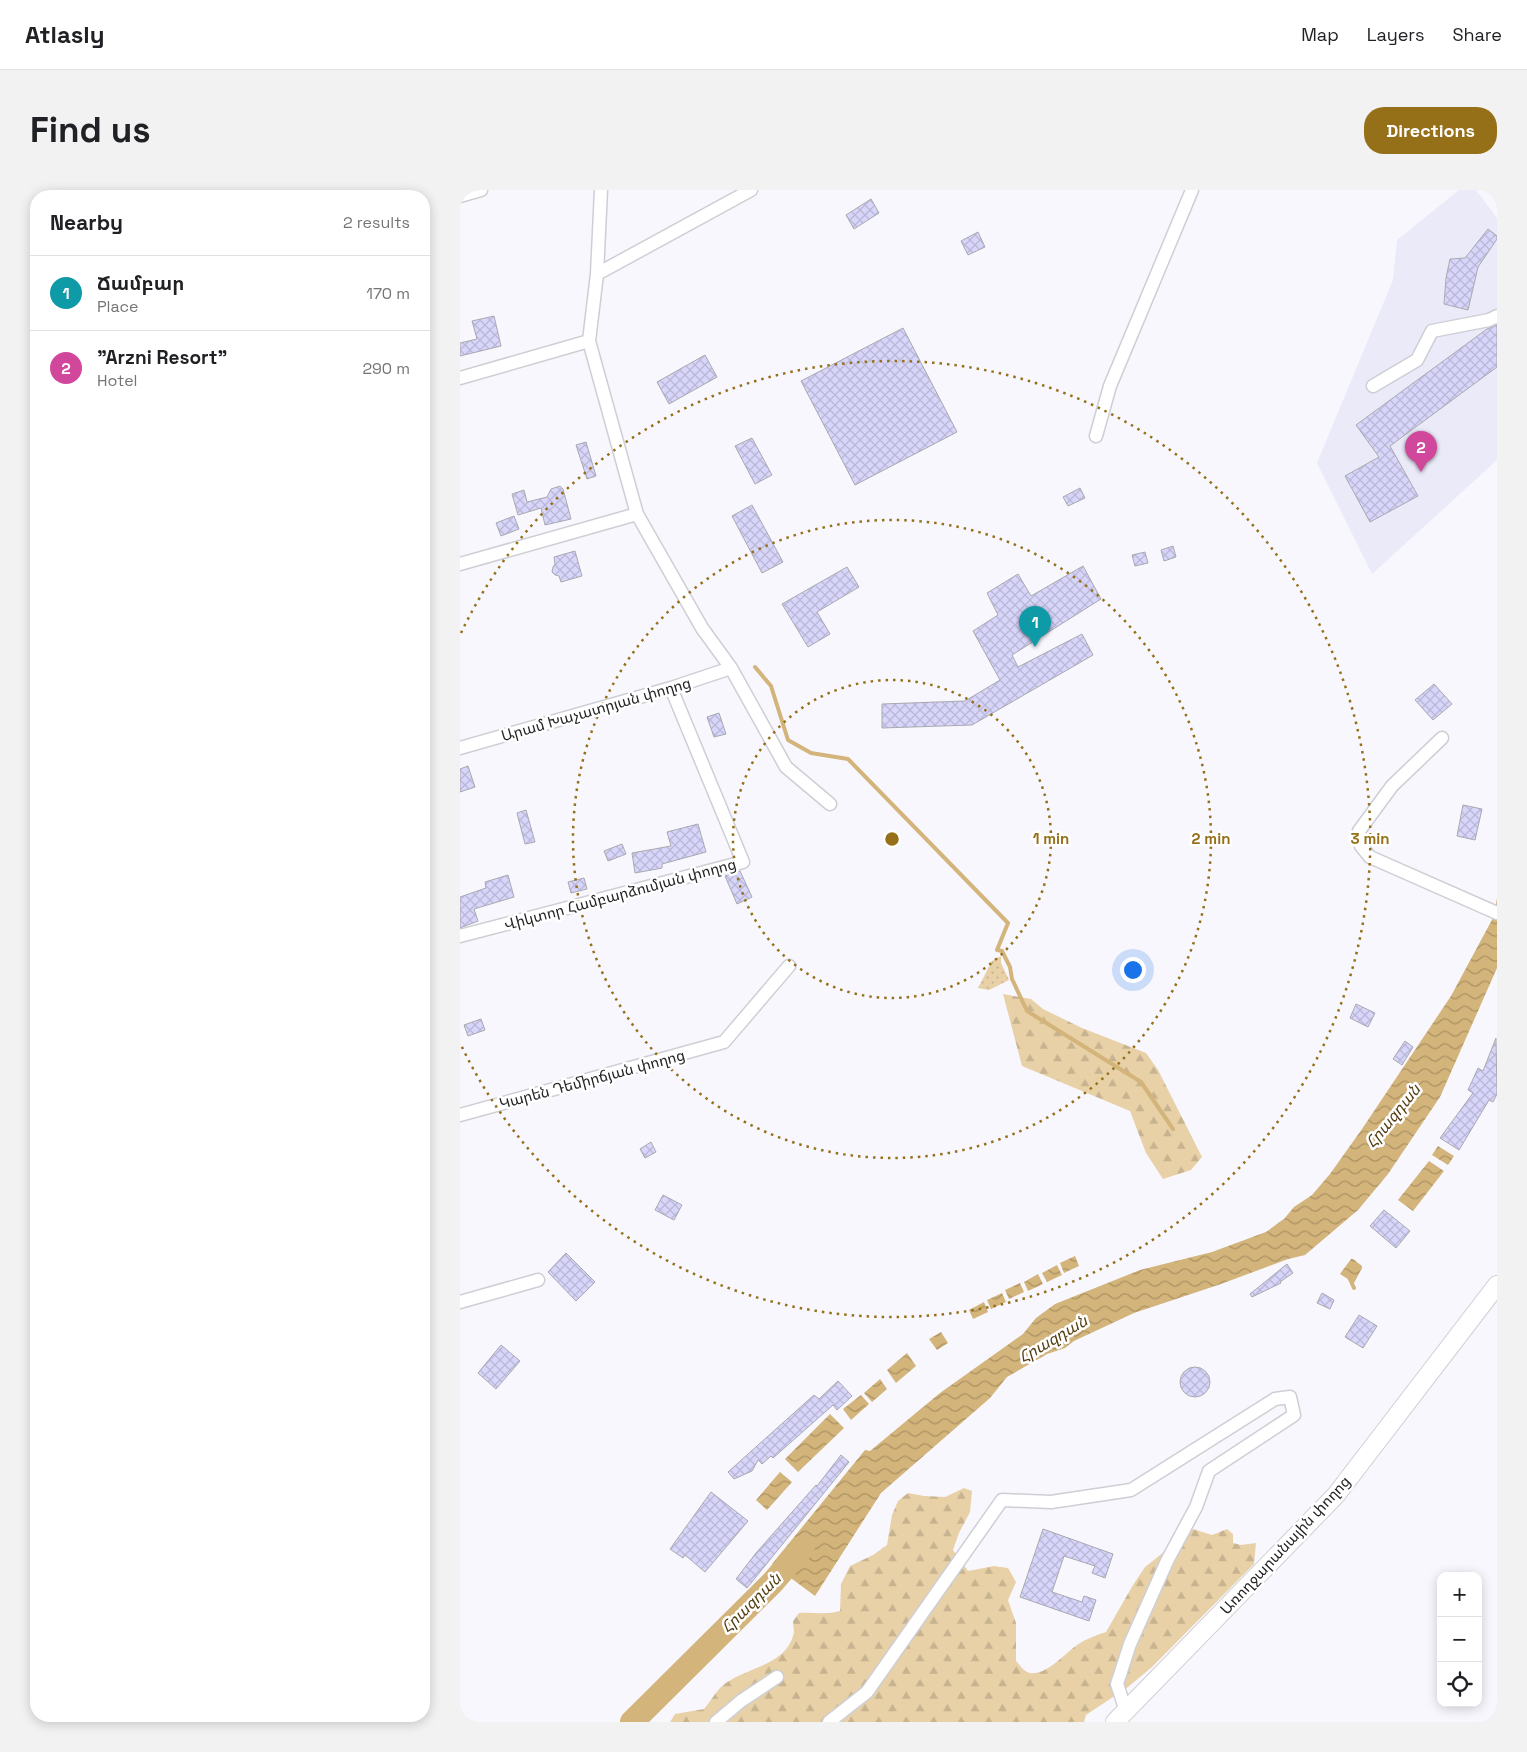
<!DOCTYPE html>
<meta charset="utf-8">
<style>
:root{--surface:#fff;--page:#f2f2f2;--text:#202124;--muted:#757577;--line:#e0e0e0;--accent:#967019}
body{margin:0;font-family:"Space Grotesk","Noto Sans Armenian",sans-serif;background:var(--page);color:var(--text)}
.controls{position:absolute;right:15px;bottom:15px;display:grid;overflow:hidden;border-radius:10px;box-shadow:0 2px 12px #0003}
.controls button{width:45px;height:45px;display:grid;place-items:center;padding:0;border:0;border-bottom:1px solid var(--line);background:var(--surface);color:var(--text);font:25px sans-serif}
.you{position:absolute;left:672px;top:779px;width:18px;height:18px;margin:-12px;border:4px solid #fff;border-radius:50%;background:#1a73e8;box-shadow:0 0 0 8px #1a73e833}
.badge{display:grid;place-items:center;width:32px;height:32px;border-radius:50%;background:var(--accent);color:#fff;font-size:16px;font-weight:700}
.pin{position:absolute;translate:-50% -41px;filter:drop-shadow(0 1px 2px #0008)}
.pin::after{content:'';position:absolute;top:26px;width:18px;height:15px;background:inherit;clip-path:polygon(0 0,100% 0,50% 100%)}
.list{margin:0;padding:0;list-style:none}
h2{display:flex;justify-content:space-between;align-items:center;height:65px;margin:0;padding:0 20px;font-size:21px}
h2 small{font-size:16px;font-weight:400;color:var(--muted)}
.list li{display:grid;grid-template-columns:32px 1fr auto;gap:15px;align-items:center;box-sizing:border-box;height:75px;padding:0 20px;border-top:1px solid var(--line)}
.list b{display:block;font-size:19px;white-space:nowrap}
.list p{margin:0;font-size:16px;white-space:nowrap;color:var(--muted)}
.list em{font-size:16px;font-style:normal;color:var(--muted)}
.icon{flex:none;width:28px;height:28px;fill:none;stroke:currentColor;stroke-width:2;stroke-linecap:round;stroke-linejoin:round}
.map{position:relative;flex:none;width:1037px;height:1532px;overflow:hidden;border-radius:20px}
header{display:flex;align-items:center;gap:30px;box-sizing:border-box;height:70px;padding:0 25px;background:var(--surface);border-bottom:1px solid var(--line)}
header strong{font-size:24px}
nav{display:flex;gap:28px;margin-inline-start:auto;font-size:18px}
.intro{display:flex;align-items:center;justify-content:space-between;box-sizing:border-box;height:120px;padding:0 30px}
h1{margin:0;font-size:35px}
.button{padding:12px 22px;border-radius:20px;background:var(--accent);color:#fff;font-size:18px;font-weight:700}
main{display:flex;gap:30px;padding:0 30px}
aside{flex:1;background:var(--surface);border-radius:20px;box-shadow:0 2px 12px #0003}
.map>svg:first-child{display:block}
</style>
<header>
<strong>Atlasly</strong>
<nav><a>Map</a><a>Layers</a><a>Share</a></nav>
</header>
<div class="intro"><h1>Find us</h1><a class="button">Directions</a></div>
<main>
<aside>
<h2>Nearby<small>2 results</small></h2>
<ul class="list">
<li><span class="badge" style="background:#0f9aa8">1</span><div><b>Ճամբար</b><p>Place</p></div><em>170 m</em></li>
<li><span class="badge" style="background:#d1479c">2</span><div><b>&quot;Arzni Resort&quot;</b><p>Hotel</p></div><em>290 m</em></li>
</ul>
</aside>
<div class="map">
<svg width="1037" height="1532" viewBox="0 0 1037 1532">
<defs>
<pattern id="grass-dots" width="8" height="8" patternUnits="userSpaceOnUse" patternTransform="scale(1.25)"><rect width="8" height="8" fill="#e8d1a7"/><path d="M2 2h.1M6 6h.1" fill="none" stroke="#c7b390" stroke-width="1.8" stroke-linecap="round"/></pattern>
<pattern id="forest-firs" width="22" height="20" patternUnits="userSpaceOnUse" patternTransform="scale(1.25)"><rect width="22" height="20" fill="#e8d1a7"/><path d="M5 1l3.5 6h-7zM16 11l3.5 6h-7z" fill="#c7b390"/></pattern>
<pattern id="water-waves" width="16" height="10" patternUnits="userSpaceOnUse" patternTransform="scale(1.25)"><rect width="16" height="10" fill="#d3b47a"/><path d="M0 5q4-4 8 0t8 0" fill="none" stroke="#ab9264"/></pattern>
<pattern id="building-cross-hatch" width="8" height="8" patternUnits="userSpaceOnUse" patternTransform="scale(1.25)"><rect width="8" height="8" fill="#d8d5fa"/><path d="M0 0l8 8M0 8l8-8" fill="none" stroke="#b9b7d6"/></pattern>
</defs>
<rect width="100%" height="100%" fill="#f8f7fe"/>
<path fill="#ebeaf9" d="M 999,0 L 1016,0 L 1037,28 L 1037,270 L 912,384 L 857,273 L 933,90 L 937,50 Z"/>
<path fill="url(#grass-dots)" d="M 541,766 L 541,773 L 549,790 L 529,800 L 518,798 L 532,771 Z"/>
<path fill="url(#forest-firs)" d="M 543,804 L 571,809 L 583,819 L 622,838 L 686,863 L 698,880 L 742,967 L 731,980 L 703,989 L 686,963 L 670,921 L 562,876 Z
M 504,1298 L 512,1301 L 510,1322 L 499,1343 L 493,1360 L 508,1381 L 534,1376 L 548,1378 L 556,1392 L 548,1410 L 556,1433 L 556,1471 C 559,1474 563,1480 567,1482 C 584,1489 605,1463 617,1455 C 626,1449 636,1445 646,1442 L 673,1395 L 685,1377 L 733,1339 L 752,1345 L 767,1339 L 773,1344 L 773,1353 L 781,1355 L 796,1353 L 794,1374 L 692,1477 L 668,1497 L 626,1525 L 624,1532 L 210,1532 L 215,1524 L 244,1519 C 250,1512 255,1503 261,1497 C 282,1478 324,1477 333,1446 C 335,1442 333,1436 333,1431 L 339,1423 C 353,1422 367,1425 380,1421 L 381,1394 L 390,1376 L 413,1365 L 427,1355 L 432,1325 L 438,1311 L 448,1303 L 464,1306 L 485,1307 Z"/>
<path fill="url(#water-waves)" d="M 1037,708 L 1037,778 L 980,907 L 928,984 L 898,1020 L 845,1065 L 828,1069 L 761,1094 L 674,1123 L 614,1151 L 605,1158 L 587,1164 L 547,1187 L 530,1208 L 421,1303 L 355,1406 L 312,1374 L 405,1260 L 410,1261 L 480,1203 L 563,1144 L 576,1128 L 595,1114 L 680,1080 L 752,1062 L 806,1042 L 824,1029 L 834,1017 L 852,1005 L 870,984 L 902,939 L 991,806 L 1034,726 Z
M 978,956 L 994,966 L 988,975 L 972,965 Z
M 969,971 L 984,981 L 953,1021 L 938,1010 Z
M 615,1066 L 619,1076 L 604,1083 L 600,1073 Z
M 891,1069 L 893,1069 L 902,1076 L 902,1078 L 894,1093 L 880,1084 Z
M 597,1075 L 602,1085 L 587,1092 L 582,1083 Z
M 578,1084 L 583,1094 L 568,1101 L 564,1092 Z
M 560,1093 L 564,1102 L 549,1109 L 545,1100 Z
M 542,1103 L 546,1112 L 531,1119 L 527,1110 Z
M 524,1112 L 528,1122 L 513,1129 L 509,1120 Z
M 481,1142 L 488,1153 L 477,1160 L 469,1149 Z
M 447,1163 L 456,1176 L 436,1193 L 427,1180 Z
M 420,1189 L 427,1199 L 412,1212 L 404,1203 Z
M 401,1205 L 409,1214 L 391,1230 L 383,1219 Z
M 370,1224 L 384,1238 L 338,1282 L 325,1269 Z
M 320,1282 L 332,1292 L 307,1320 L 296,1310 Z"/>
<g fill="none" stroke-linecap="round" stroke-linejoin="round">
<path stroke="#d3b47a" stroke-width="4" d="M 295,477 L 311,496 L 328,550 L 351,563 L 388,569 L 548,733 L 537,760 L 542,761 L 550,777 L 552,789 L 567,821 L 681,892 L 713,939
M 889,1087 L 894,1098"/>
<path stroke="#d3b47a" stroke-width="24" d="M 172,1532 L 312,1393 L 343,1357"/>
</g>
<path fill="url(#building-cross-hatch)" stroke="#a9a9b0" d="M 411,9 L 419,23 L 394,39 L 386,25 Z
M 1028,39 L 1037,46 L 1037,49 L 1018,77 L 1008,120 L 984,114 L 986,88 L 990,69 L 1005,68 Z
M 518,42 L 525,57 L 508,65 L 501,51 Z
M 34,126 L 41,156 L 0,166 L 0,153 L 17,149 L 12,131 Z
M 1037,135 L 1037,177 L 930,256 L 958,306 L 910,332 L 885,286 L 919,267 L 896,235 L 1027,139 Z
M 443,138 L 497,242 L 395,295 L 341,191 Z
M 245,165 L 257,187 L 209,214 L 197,192 Z
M 292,248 L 312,285 L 295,294 L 275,256 Z
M 126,252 L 136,286 L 127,289 L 116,255 Z
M 100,296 L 103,299 L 111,329 L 85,335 L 81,318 L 58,325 L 52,304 L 64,300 L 67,312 L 87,307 L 91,299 Z
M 620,298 L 625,308 L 608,316 L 603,307 Z
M 292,315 L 323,372 L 302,383 L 272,326 Z
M 54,326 L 59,339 L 41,346 L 36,333 Z
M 713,356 L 716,367 L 704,371 L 701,360 Z
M 115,361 L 122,386 L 101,392 L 99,386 L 95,385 L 92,382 L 93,377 L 95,374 L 94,367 Z
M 685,362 L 688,373 L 675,376 L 672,365 Z
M 623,376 L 641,409 L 552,465 L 558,477 L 622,444 L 633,465 L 512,535 L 422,538 L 422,514 L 505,511 L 540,490 L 513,441 L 538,425 L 527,403 L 558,384 L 571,406 Z
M 387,377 L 399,397 L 357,422 L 370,444 L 348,457 L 322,414 Z
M 974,494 L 992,514 L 973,530 L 955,510 Z
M 259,523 L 266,544 L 254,547 L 247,527 Z
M 8,576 L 15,597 L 0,602 L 0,579 Z
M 1003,615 L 1022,619 L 1015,650 L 997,646 Z
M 66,620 L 75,652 L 65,654 L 57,623 Z
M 238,634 L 246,662 L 202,674 L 202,678 L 175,683 L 172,663 L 211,656 L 207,642 Z
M 162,654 L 166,664 L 148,671 L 144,661 Z
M 280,681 L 292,707 L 277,714 L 265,686 Z
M 48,685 L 54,707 L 14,719 L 18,731 L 0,738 L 0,707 L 26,698 L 25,692 Z
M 124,688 L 127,699 L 111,703 L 108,692 Z
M 896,814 L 915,823 L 908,837 L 890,828 Z
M 21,829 L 25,840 L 8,846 L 4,835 Z
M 1036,848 L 1037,904 L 1033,912 L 1029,910 L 999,960 L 980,948 L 1013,903 L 1008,900 L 1018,878 L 1023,881 Z
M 945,851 L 953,857 L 942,875 L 933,869 Z
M 191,952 L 196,962 L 185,968 L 180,959 Z
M 203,1005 L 222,1015 L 214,1030 L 195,1020 Z
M 924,1020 L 950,1041 L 936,1058 L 910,1036 Z
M 106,1063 L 135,1092 L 116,1111 L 88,1082 Z
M 827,1074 L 833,1083 L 820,1092 L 821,1093 L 792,1107 L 790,1104 Z
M 862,1103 L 874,1110 L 870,1119 L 857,1113 Z
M 899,1125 L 917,1136 L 903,1158 L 885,1147 Z
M 41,1155 L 60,1171 L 36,1199 L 18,1183 Z
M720 1192a15 15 0 1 1 30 0a15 15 0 1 1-30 0Z
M 378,1191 L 392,1206 L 377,1220 L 373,1215 L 313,1268 L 311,1266 L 302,1274 L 298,1270 L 292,1281 L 274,1289 L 268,1282 L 354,1205 L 359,1209 Z
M 381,1265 L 389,1272 L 287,1398 L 276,1389 L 296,1363 L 356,1295 L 357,1296 Z
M 251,1302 L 288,1331 L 245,1382 L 225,1365 L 223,1368 L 210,1359 Z
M 583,1339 L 653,1364 L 645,1388 L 632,1383 L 635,1376 L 604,1366 L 592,1402 L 622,1412 L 624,1406 L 636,1410 L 629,1431 L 560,1407 Z"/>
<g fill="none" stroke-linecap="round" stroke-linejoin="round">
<g stroke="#ceced5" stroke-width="15">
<path id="street" d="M 141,0 L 137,84 L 129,151 L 177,324 L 242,438 L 271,478 L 326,577 L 370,614
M 0,6 L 21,0
M 137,84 L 291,0
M 0,188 L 129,151
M 913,196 L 957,170 L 972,141 L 1029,130 L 1037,126
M 636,246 L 650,196 L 732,0
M 0,374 L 177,324
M 982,548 L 932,596 L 899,641 L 901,656 L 910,667 L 1037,723
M 0,558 L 211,498 L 271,478
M 0,746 L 283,672 L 211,498
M 0,925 L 264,852 L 329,776
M 0,1112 L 78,1090
M 256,1532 L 281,1511 L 317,1487
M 369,1532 L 407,1502 L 542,1310 L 591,1312 L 671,1300 L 815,1209 L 830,1207 L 834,1225 L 749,1281 L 736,1317 L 707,1371 L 670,1454 L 657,1494 L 666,1521"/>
</g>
<g stroke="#ceced5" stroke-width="20">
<path id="secondary" d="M 655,1532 L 876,1305 L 1037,1095"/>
</g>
<use href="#street" stroke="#fff" stroke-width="12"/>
<use href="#secondary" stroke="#fff" stroke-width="18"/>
</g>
<g fill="none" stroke="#967019" stroke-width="2.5" stroke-dasharray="2.5 5">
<circle cx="432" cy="649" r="159"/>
<circle cx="432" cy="649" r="319"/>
<path d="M1 443A478 478 0 1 1 1 855"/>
</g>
<g text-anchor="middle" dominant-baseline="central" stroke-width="5" stroke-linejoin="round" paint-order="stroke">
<g font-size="15" fill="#252528" stroke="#fff">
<text transform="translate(136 519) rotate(-16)">Արամ Խաչատրյան փողոց</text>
<text transform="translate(160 704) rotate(-15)">Վիկտոր Համբարձումյան փողոց</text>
<text transform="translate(132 889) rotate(-15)">Կարեն Դեմիրճյան փողոց</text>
<text transform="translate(825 1355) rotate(-47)">Առողջարանային փողոց</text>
</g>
<g font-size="16" font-style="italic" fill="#553f11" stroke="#fff">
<text transform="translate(933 926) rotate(-51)">Հրազդան</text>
<text transform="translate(593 1149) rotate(-31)">Հրազդան</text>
<text transform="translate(291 1413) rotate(-45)">Հրազդան</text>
</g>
</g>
<circle cx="432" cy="649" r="8" fill="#967019" stroke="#fff" stroke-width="2.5"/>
<g font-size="15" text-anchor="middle" font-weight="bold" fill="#967019" stroke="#fff" stroke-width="5" stroke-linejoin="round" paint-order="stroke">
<text x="591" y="654">1 min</text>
<text x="751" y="654">2 min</text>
<text x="910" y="654">3 min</text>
</g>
</svg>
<div class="controls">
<button>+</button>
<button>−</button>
<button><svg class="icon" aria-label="locate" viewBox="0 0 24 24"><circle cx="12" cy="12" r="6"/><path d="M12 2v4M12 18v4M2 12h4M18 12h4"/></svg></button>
</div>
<div class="you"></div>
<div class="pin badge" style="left:575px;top:457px;background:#0f9aa8">1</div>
<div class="pin badge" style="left:961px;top:282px;background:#d1479c">2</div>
</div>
</main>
